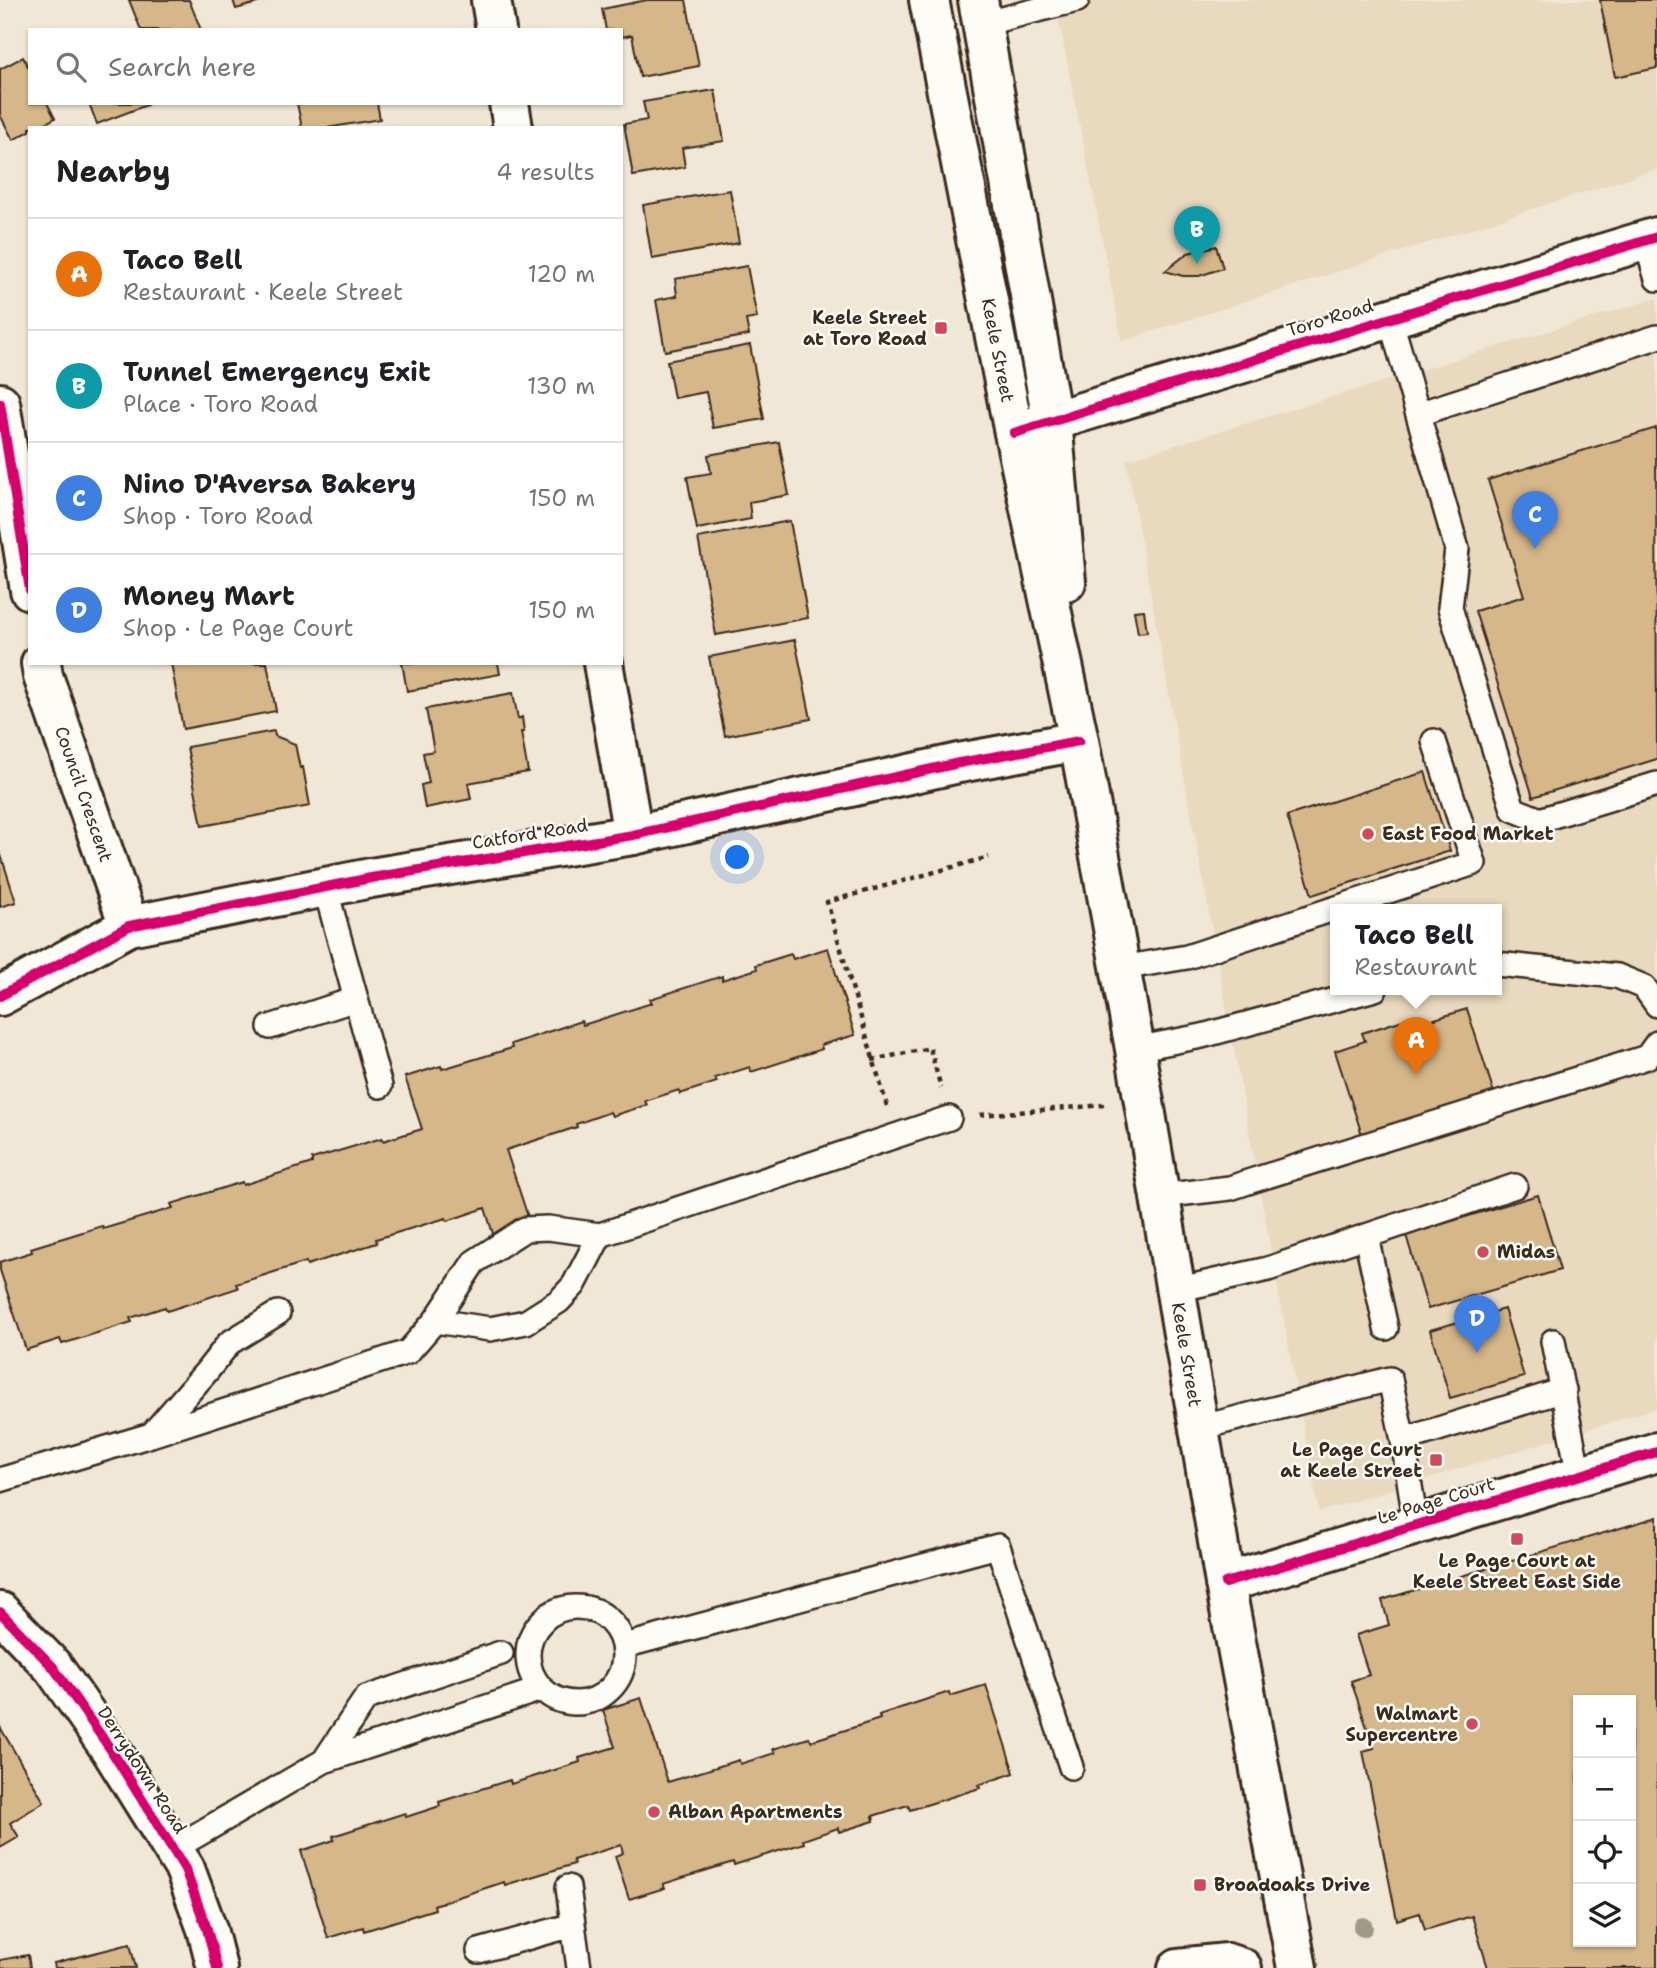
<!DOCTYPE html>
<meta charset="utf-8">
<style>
:root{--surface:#fff;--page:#f6f6f6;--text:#202124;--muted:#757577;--line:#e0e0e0;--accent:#d1495b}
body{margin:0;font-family:"Shantell Sans",sans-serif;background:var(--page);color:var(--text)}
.controls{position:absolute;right:21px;bottom:21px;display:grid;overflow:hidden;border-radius:0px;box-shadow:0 2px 5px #0004}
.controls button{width:63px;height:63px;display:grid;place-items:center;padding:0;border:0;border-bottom:2px solid var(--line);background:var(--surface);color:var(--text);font:35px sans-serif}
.you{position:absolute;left:738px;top:858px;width:24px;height:24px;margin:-18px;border:5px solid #fff;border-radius:50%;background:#1a73e8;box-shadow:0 0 0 10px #1a73e833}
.badge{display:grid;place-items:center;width:46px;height:46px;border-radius:50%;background:var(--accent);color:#fff;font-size:23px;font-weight:700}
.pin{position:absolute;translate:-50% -58px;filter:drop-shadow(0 2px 4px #0008)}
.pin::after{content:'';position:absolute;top:37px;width:24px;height:21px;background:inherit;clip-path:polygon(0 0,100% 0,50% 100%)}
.popup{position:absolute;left:1330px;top:904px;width:172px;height:91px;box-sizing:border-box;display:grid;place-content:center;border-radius:0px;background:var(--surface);filter:drop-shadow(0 2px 5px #0005);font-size:23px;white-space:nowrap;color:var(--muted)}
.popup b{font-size:26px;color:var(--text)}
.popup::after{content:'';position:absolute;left:50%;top:100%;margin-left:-14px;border:14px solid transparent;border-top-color:var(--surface)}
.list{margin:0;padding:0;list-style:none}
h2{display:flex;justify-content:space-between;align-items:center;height:91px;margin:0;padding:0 28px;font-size:30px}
h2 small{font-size:23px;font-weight:400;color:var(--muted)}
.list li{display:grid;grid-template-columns:46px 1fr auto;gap:21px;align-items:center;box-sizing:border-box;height:112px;padding:0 28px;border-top:2px solid var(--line)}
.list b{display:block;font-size:26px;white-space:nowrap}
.list p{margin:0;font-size:23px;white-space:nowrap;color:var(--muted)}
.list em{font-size:23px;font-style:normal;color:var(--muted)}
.icon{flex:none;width:38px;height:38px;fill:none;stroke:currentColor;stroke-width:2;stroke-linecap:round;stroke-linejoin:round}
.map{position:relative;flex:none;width:1657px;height:1968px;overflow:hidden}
.search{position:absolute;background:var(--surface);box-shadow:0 2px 5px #0004;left:28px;top:28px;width:595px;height:77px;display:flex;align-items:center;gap:18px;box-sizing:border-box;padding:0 24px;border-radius:0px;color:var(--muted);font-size:26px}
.panel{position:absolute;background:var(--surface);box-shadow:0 2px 5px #0004;left:28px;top:126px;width:595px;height:539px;border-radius:0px}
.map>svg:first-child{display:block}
</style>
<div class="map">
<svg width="1657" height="1968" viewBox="0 0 1657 1968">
<rect width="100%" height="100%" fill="#f1e7d6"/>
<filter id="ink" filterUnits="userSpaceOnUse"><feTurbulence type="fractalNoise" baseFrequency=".0143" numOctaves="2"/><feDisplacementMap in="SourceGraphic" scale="14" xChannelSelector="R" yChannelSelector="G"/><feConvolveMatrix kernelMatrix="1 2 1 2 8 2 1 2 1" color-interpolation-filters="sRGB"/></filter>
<g filter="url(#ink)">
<path fill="#e9d9bf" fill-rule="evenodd" d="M 1055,0 L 1657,0 L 1657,169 L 1122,341 Z
M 1657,298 L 1657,1408 L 1319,1512 L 1126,460 ZM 1336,909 L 1496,909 L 1496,989 L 1336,989 Z"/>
<path fill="#d6b78a" stroke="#3b2a1e" stroke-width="2" fill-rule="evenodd" d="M 129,0 L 189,0 L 201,30 L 141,30 Z
M 233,0 L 268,0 L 236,9 Z
M 647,0 L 686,0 L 699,66 L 640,77 L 632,35 L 621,37 L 621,30 L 606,30 L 602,9 Z
M 1600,0 L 1657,0 L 1657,68 L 1615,77 Z
M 23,57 L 30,70 L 30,103 L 47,103 L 55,118 L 37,128 L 30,128 L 30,131 L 13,140 L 0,115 L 0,69 Z
M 715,90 L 724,141 L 682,148 L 685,167 L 633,176 L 624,124 L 647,120 L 643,102 Z
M 89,103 L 146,103 L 147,105 L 97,124 Z
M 297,103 L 377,103 L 380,119 L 327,128 L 302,128 Z
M 730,190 L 739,243 L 652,259 L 643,205 Z
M 1216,246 L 1223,268 L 1199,276 L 1183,276 L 1165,271 L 1188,253 Z
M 747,266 L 757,318 L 746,320 L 749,335 L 665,351 L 656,300 L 677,296 L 675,279 Z
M 750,345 L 764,419 L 713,428 L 706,392 L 674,398 L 667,361 Z
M 1656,428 L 1657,759 L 1533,797 L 1475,611 L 1524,596 L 1488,480 Z
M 779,442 L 789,495 L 749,502 L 751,519 L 697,529 L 687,477 L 711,473 L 708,455 Z
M 790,521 L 808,618 L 716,635 L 698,538 Z
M 1144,610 L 1147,632 L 1138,633 L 1134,611 Z
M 795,640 L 811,719 L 725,736 L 709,657 Z
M 171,663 L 267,663 L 276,711 L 183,729 Z
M 402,663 L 498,663 L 500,674 L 407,691 Z
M 513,693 L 518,719 L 522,717 L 524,732 L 521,732 L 528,772 L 468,783 L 471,799 L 425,808 L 421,785 L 429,783 L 423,753 L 434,751 L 426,709 Z
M 274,731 L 275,736 L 295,744 L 300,768 L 303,767 L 310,806 L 202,826 L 187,747 Z
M 1425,772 L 1450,851 L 1312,895 L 1287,816 Z
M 0,852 L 16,902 L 0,907 Z
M 828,948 L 855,1035 L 821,1045 L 822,1049 L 751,1072 L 750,1067 L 715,1078 L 717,1082 L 680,1094 L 679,1090 L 645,1101 L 647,1105 L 612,1116 L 610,1112 L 576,1124 L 577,1127 L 506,1150 L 531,1226 L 494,1237 L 485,1208 L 447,1221 L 446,1218 L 376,1239 L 377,1243 L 307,1265 L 306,1262 L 236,1284 L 238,1288 L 167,1311 L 165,1307 L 130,1318 L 132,1322 L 62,1344 L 60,1339 L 26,1350 L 0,1270 L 0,1262 L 32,1252 L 31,1248 L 102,1226 L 103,1229 L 173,1208 L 171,1204 L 242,1182 L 243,1185 L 312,1163 L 312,1159 L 382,1138 L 383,1141 L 422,1129 L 405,1077 L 441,1066 L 442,1069 L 512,1048 L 511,1044 L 581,1021 L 583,1025 L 652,1003 L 650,999 L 722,976 L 722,980 L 757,969 L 756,965 L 791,954 L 793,959 Z
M 1467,1009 L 1496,1099 L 1364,1141 L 1335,1051 L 1365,1041 L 1362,1033 L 1419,1015 L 1422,1023 Z
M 1538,1195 L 1560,1270 L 1428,1309 L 1406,1235 Z
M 1504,1309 L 1524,1377 L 1450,1398 L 1430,1330 Z
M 1657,1517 L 1657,1968 L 1488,1968 L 1472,1916 L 1425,1930 L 1420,1913 L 1397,1920 L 1363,1751 L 1374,1748 L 1351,1681 L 1369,1675 L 1356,1635 L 1389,1625 L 1382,1600 ZM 1578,1700 L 1631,1700 L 1631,1942 L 1578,1942 Z
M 986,1685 L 1014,1773 L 978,1785 L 980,1788 L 910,1810 L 908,1805 L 873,1816 L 874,1821 L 839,1832 L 838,1828 L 803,1840 L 804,1843 L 734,1865 L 733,1862 L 663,1884 L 665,1888 L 629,1899 L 615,1856 L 623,1853 L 621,1845 L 573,1860 L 574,1864 L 505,1885 L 504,1882 L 434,1905 L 435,1909 L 364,1931 L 363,1927 L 328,1938 L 301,1851 L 334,1840 L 333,1836 L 405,1813 L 406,1817 L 440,1806 L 439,1802 L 510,1780 L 511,1784 L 580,1762 L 579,1758 L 615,1747 L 603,1710 L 641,1698 L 668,1782 L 739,1760 L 740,1764 L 775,1753 L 773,1749 L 809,1738 L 811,1741 L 880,1719 L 879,1715 L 949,1692 L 950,1696 Z
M 0,1727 L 44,1802 L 10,1823 L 19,1837 L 0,1848 Z
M 130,1944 L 136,1968 L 55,1968 L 54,1963 Z
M 28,1955 L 30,1968 L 0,1968 L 0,1960 Z"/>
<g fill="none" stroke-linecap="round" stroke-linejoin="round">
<g stroke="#3b2a1e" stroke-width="28">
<path id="service" d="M 982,24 L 1077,0
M 1646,241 L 1657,279
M 1390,318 L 1457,549 L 1450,608 L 1513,809 L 1540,820 L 1657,784
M 1418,414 L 1657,337
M 325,887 L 380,1086
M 1496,964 L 1617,976 L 1644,987 L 1657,1005
M 1121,968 L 1187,957 L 1474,863 L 1434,741
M 270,1027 L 356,999
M 1135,1049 L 1202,1036 L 1375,989
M 1160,1196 L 1230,1188 L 1251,1181 L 1647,1057 L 1657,1043
M 1366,1236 L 1386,1328
M 1176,1290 L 1268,1269 L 1515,1186
M 435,1321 L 490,1329 L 526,1322 L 559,1301 L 574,1285 L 600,1235
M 1553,1341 L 1579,1476
M 1199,1428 L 1390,1379 L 1403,1440 L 1416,1526
M 153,1433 L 207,1371 L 229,1343 L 278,1313
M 1403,1440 L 1564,1390
M 0,1480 L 151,1435 L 408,1352 L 435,1321 L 474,1262 L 525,1229 L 548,1228 L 600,1235 L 949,1118
M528 1655a48 48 0 1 1 96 0a48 48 0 1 1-96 0Z
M 624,1646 L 998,1546 L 1071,1767
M 324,1761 L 366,1698 L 501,1653
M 173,1849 L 324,1761 L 541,1689
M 568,1887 L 579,1968
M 479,1951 L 573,1925"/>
</g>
<g stroke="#3b2a1e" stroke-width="44">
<g id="minor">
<path d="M 491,0 L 496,30"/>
<path d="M 509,103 L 513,128"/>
<path d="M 0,403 L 30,590"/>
<path d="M 1023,430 L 1657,237"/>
<path id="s1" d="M 41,663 L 43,676 L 129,926"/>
<path d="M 603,663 L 633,835"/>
<path d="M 0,996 L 129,926 L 371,878 L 633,835 L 959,763 L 1079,741"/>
<path d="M 1225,1583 L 1657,1452"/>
<path d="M 0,1612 L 53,1667 L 111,1750 L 156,1822 L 185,1869 L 207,1929 L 217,1968"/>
<path d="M 1178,1968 L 1227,1963 L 1242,1968"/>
</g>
</g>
<g stroke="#3b2a1e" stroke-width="44">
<g id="secondary">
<path id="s2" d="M 929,0 L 1014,433 L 1079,741 L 1135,1049 L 1225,1583 L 1297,1968"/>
<path d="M 978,0 L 1052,420 L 1066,582"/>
</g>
</g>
<path stroke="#3b2a1e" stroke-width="4.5" stroke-dasharray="5 5" stroke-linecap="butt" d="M 872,1060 L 930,1048 L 941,1088
M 887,1106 L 827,902 L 989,857
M 980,1115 L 1104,1105"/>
<use href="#service" stroke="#fdfcf7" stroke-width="23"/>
<use href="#minor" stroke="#fdfcf7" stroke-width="38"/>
<use href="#secondary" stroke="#fdfcf7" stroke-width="38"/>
<g stroke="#fdfcf7" stroke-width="15">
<path id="cycleway" d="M 0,403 L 30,590
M 1014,433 L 1657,237
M 0,996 L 129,926 L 371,878 L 633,835 L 959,763 L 1079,741
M 1225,1583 L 1657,1452
M 0,1612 L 53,1667 L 111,1750 L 156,1822 L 185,1869 L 207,1929 L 217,1968"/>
</g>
<use href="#cycleway" stroke="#d6006c" stroke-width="10"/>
</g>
<circle fill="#9d9a86" cx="1363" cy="1927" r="10"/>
</g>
<g fill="#d1495b" stroke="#fdfcf7" stroke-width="2.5">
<rect x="934" y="321" width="14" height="14" rx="3.5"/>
<circle cx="1368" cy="834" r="7"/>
<circle cx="1483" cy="1252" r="7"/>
<rect x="1429" y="1453" width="14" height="14" rx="3.5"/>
<rect x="1510" y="1532" width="14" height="14" rx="3.5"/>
<circle cx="1472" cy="1724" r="7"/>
<circle cx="654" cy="1812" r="7"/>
<rect x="1193" y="1878" width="14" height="14" rx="3.5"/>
</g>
<g text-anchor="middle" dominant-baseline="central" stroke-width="5" stroke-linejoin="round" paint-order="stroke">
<g font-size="18" font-weight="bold" fill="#3b2a1e" stroke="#fdfcf7" text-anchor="start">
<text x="927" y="318" text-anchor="end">Keele Street<tspan x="927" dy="21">at Toro Road</tspan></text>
<text x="1382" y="834">East Food Market</text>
<text x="1497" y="1252">Midas</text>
<text x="1422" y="1450" text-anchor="end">Le Page Court<tspan x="1422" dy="21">at Keele Street</tspan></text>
<text x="1517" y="1561" text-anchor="middle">Le Page Court at<tspan x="1517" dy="21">Keele Street East Side</tspan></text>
<text x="1458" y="1714" text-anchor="end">Walmart<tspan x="1458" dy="21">Supercentre</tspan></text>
<text x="668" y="1812">Alban Apartments</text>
<text x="1214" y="1885">Broadoaks Drive</text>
</g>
<g font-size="18" fill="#3b2a1e" stroke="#fdfcf7">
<text transform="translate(1330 318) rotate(-17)">Toro Road</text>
<text stroke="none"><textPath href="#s2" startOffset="357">Keele Street</textPath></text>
<text stroke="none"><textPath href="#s1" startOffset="138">Council Crescent</textPath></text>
<text transform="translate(530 834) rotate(-9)">Catford Road</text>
<text stroke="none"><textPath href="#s2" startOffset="1379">Keele Street</textPath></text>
<text transform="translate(1436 1501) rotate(-17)">Le Page Court</text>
<text transform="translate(142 1770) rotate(57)">Derrydown Road</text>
</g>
</g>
</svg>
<div class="controls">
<button>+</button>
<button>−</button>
<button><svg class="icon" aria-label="locate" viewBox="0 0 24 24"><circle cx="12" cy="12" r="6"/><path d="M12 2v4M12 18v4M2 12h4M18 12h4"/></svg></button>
<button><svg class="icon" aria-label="layers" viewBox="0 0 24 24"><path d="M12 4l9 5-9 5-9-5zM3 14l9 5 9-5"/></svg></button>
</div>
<div class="you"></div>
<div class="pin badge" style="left:1416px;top:1075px;background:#e8710a">A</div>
<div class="popup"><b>Taco Bell</b>Restaurant</div>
<div class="pin badge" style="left:1197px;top:264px;background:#0f9aa8">B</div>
<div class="pin badge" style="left:1535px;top:549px;background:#3f7fe0">C</div>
<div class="pin badge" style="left:1477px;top:1353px;background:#3f7fe0">D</div>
<div class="search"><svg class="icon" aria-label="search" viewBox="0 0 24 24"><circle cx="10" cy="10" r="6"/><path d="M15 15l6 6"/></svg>Search here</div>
<section class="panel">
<h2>Nearby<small>4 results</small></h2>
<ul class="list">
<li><span class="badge" style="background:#e8710a">A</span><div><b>Taco Bell</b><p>Restaurant · Keele Street</p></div><em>120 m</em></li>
<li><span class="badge" style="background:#0f9aa8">B</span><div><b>Tunnel Emergency Exit</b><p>Place · Toro Road</p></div><em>130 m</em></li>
<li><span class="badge" style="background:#3f7fe0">C</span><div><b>Nino D'Aversa Bakery</b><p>Shop · Toro Road</p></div><em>150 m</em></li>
<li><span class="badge" style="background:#3f7fe0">D</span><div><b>Money Mart</b><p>Shop · Le Page Court</p></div><em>150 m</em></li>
</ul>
</section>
</div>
